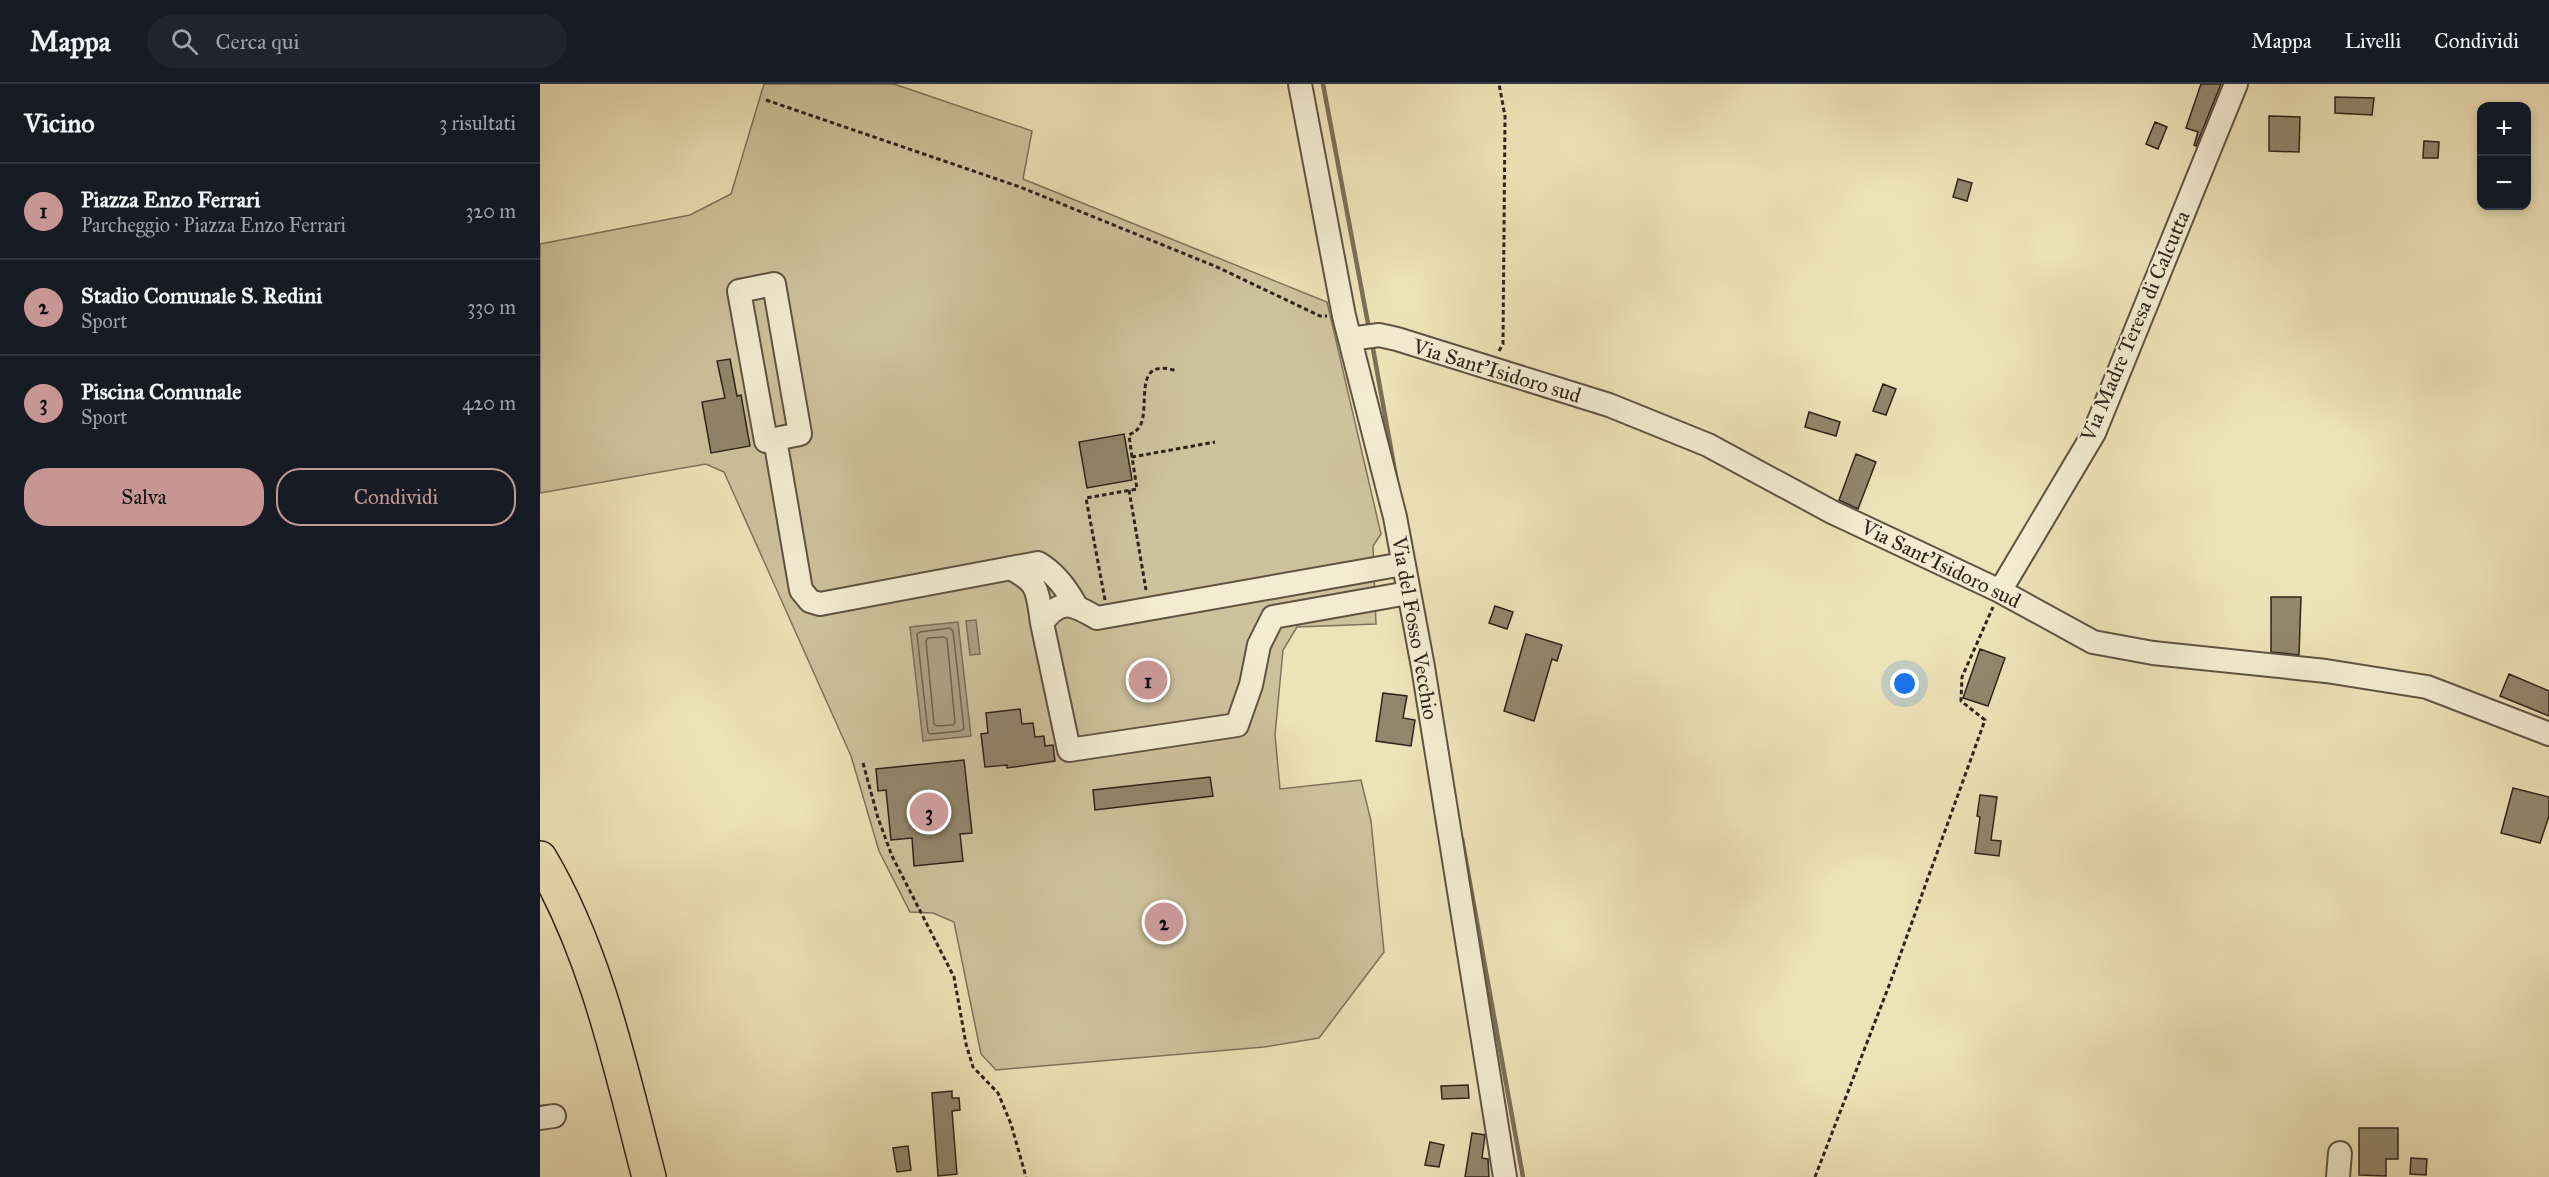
<!DOCTYPE html>
<html lang="it">
<meta charset="utf-8">
<style>
:root{--surface:#171b24;--page:#20242c;--text:#f1f3f6;--muted:#9ea1a6;--line:#363941;--accent:#c59692}
body{margin:0;font-family:"IM FELL Great Primer",serif;background:var(--page);color:var(--text)}
.controls{position:absolute;right:18px;top:18px;display:grid;overflow:hidden;border-radius:12px;box-shadow:0 3px 9px #0003}
.controls button{width:54px;height:54px;display:grid;place-items:center;padding:0;border:0;border-bottom:2px solid var(--line);background:var(--surface);color:var(--text);font:30px sans-serif}
.you{position:absolute;left:1365px;top:600px;width:21px;height:21px;margin:-15px;border:4px solid #fff;border-radius:50%;background:#1a73e8;box-shadow:0 0 0 9px #1a73e833}
.badge{display:grid;place-items:center;width:39px;height:39px;border-radius:50%;background:var(--accent);color:#111;font-size:20px;font-weight:700}
.pin{position:absolute;translate:-50% -50%;border:3px solid #fff;box-shadow:0 2px 6px #0006}
.list{margin:0;padding:0;list-style:none}
h2{display:flex;justify-content:space-between;align-items:center;height:78px;margin:0;padding:0 24px;font-size:26px}
h2 small{font-size:20px;font-weight:400;color:var(--muted)}
.list li{display:grid;grid-template-columns:39px 1fr auto;gap:18px;align-items:center;box-sizing:border-box;height:96px;padding:0 24px;border-top:2px solid var(--line)}
.list b{display:block;font-size:22px;white-space:nowrap}
.list p{margin:0;font-size:20px;white-space:nowrap;color:var(--muted)}
.list em{font-size:20px;font-style:normal;color:var(--muted)}
.actions{display:flex;gap:12px;padding:18px 24px}
.actions a{flex:1;padding:14px 0;border:2px solid var(--accent);border-radius:24px;text-align:center;font-size:21px;color:var(--accent)}
.actions .main{background:var(--accent);color:#111}
.icon{flex:none;width:33px;height:33px;fill:none;stroke:currentColor;stroke-width:2;stroke-linecap:round;stroke-linejoin:round}
.map{position:relative;flex:none;width:2009px;height:1093px;overflow:hidden}
header{display:flex;align-items:center;gap:36px;box-sizing:border-box;height:84px;padding:0 30px;background:var(--surface);border-bottom:2px solid var(--line)}
header strong{font-size:28px}
nav{display:flex;gap:33px;margin-inline-start:auto;font-size:21px}
.search{width:420px;height:54px;background:var(--page);display:flex;align-items:center;gap:15px;box-sizing:border-box;padding:0 21px;border-radius:33px;color:var(--muted);font-size:22px}
main{display:flex}
aside{flex:1;background:var(--surface)}
.map>svg:first-child{display:block}
</style>
<header>
<strong>Mappa</strong>
<div class="search"><svg class="icon" aria-label="search" viewBox="0 0 24 24"><circle cx="10" cy="10" r="6"/><path d="M15 15l6 6"/></svg>Cerca qui</div>
<nav><a>Mappa</a><a>Livelli</a><a>Condividi</a></nav>
</header>
<main>
<aside>
<h2>Vicino<small>3 risultati</small></h2>
<ul class="list">
<li><span class="badge">1</span><div><b>Piazza Enzo Ferrari</b><p>Parcheggio · Piazza Enzo Ferrari</p></div><em>320 m</em></li>
<li><span class="badge">2</span><div><b>Stadio Comunale S. Redini</b><p>Sport</p></div><em>330 m</em></li>
<li><span class="badge">3</span><div><b>Piscina Comunale</b><p>Sport</p></div><em>420 m</em></li>
</ul>
<div class="actions"><a class="main">Salva</a><a>Condividi</a></div>
</aside>
<div class="map">
<svg width="2009" height="1093" viewBox="0 0 2009 1093">
<rect width="100%" height="100%" fill="#eee2b8"/>
<filter id="stains"><feTurbulence type="fractalNoise" baseFrequency=".00333" numOctaves="4"/><feColorMatrix values="0 0 0 0 .2 0 0 0 0 .09 0 0 0 0 .02 0 0 0 .5 -.17"/></filter>
<radialGradient id="worn" r=".72"><stop offset=".6" stop-color="#630" stop-opacity="0"/><stop offset="1" stop-color="#630" stop-opacity=".3"/></radialGradient>
<path fill="#cec29d" stroke="#7f725c" stroke-width="1.5" d="M 224,0 L 354,0 L 492,47 L 483,95 L 787,218 L 841,450 L 833,462 L 836,540 L 757,543 L 743,566 L 735,651 L 740,705 L 821,696 L 831,737 L 844,868 L 779,954 L 724,963 L 456,986 L 441,970 L 414,838 L 393,829 L 370,828 L 339,767 L 311,672 L 184,388 L 166,380 L 0,409 L 0,160 L 150,131 L 191,110 Z"/>
<path fill="#ada182" stroke="#7b6f58" stroke-width="1.5" d="M 436,536 L 440,570 L 430,571 L 426,537 Z
M 418,538 L 431,652 L 383,657 L 370,543 Z"/>
<g fill="none" stroke-linecap="round" stroke-linejoin="round">
<path stroke="#6e624e" stroke-width="1.5" d="M 410,544 L 413,547 L 424,645 L 421,647 L 390,650 L 388,648 L 377,550 L 380,548 Z
M 404,553 L 407,555 L 415,638 L 413,641 L 397,642 L 394,640 L 386,557 L 388,554 Z"/>
<path stroke="#7b6f58" stroke-width="4.5" d="M 783,0 L 829,245
M 832,259 L 856,393
M 922,755 L 983,1093"/>
</g>
<path fill="#93866c" stroke="#30231a" stroke-width="1.5" d="M 1661,0 L 1681,0 L 1656,62 L 1654,61 L 1658,48 L 1646,44 Z
M 1795,13 L 1834,14 L 1832,31 L 1795,29 Z
M 1729,32 L 1760,33 L 1759,68 L 1729,67 Z
M 1615,38 L 1627,43 L 1618,65 L 1606,60 Z
M 1884,57 L 1899,58 L 1898,74 L 1883,74 Z
M 1418,95 L 1432,99 L 1427,117 L 1413,113 Z
M 190,275 L 197,312 L 201,311 L 210,362 L 171,369 L 162,318 L 185,314 L 177,277 Z
M 1343,300 L 1356,305 L 1346,331 L 1333,327 Z
M 1269,328 L 1300,338 L 1296,352 L 1265,343 Z
M 584,350 L 592,396 L 547,404 L 539,358 Z
M 1316,370 L 1336,378 L 1318,425 L 1299,416 Z
M 1731,513 L 1761,513 L 1759,571 L 1731,568 Z
M 955,522 L 973,528 L 967,545 L 949,539 Z
M 986,550 L 1022,561 L 1017,577 L 1012,575 L 994,637 L 964,627 Z
M 1440,565 L 1465,574 L 1448,622 L 1423,614 Z
M 1969,590 L 2009,607 L 2009,632 L 1960,612 Z
M 843,609 L 867,612 L 863,634 L 875,636 L 871,662 L 836,657 Z
M 480,625 L 482,640 L 493,639 L 495,653 L 504,652 L 505,662 L 513,661 L 515,677 L 467,684 L 467,681 L 445,683 L 441,650 L 448,649 L 446,629 Z
M 424,676 L 432,749 L 420,750 L 423,777 L 374,782 L 372,754 L 351,756 L 346,706 L 338,707 L 336,685 Z
M 670,693 L 673,712 L 555,726 L 553,706 Z
M 1973,704 L 2009,713 L 2009,732 L 2000,759 L 1961,749 Z
M 1440,711 L 1457,713 L 1451,756 L 1461,757 L 1459,772 L 1435,769 L 1440,733 L 1437,732 Z
M 928,1001 L 929,1014 L 902,1015 L 901,1002 Z
M 412,1007 L 412,1014 L 419,1014 L 420,1026 L 412,1027 L 417,1090 L 398,1092 L 392,1009 Z
M 1819,1044 L 1858,1044 L 1858,1075 L 1846,1075 L 1846,1092 L 1819,1091 Z
M 932,1049 L 945,1051 L 942,1074 L 948,1075 L 949,1093 L 925,1093 Z
M 890,1058 L 904,1061 L 899,1083 L 885,1081 Z
M 368,1062 L 371,1086 L 357,1088 L 353,1064 Z
M 1871,1074 L 1887,1075 L 1886,1091 L 1870,1090 Z"/>
<g fill="none" stroke-linecap="round" stroke-linejoin="round">
<g stroke="#605342" stroke-width="26">
<path id="minor" d="M 760,0 L 804,232 L 855,433 L 883,583 L 965,1093
M 810,255 L 839,251 L 857,255 L 1069,321 L 1168,361 L 1292,428 L 1460,507 L 1553,558 L 1613,569 L 1786,587 L 1887,603 L 2009,650
M 235,355 L 260,350 L 234,200 L 199,207 L 226,357 L 235,355 L 261,506 L 270,517 L 280,520 L 498,479 C 515,489 527,505 536,522
M 863,480 L 557,534 C 533,520 521,513 502,539 L 529,666 L 697,641 L 711,601 L 719,561 L 733,533 L 868,509
M 470,484 C 500,499 497,507 502,539
M 1460,507 L 1554,349 L 1696,0
M 0,1034 L 14,1032
M 1798,1093 L 1800,1069"/>
</g>
<g stroke="#30231a" stroke-width="36">
<path id="highway" d="M 0,774 C 57,870 81,986 109,1093"/>
</g>
<path stroke="#30231a" stroke-width="3" stroke-dasharray="4.5 3" stroke-linecap="butt" d="M 226,16 L 480,103 L 677,183 L 780,232 L 787,232
M 959,267 L 963,260 L 965,32 L 959,0
M 592,373 L 589,351 C 594,348 597,347 600,342 C 611,322 591,272 637,287
M 589,406 L 606,506
M 565,516 L 546,414 L 597,405 L 592,373 L 675,358
M 323,679 L 338,734 L 352,772 L 414,893 L 426,960 L 433,983 L 458,1009 L 471,1040 L 486,1093
M 1275,1093 L 1350,899 L 1445,636 L 1421,617 L 1422,593 L 1453,523"/>
<use href="#minor" stroke="#f4ecd1" stroke-width="22"/>
<use href="#highway" stroke="#eee2b8" stroke-width="33"/>
</g>
<g text-anchor="middle" dominant-baseline="central" stroke-width="4.5" stroke-linejoin="round" paint-order="stroke">
<g font-size="21" fill="#30231a" stroke="#f4ecd1">
<text transform="translate(1595 242) rotate(-67)">Via Madre Teresa di Calcutta</text>
<text transform="translate(957 287) rotate(17)">Via Sant'Isidoro sud</text>
<text transform="translate(1401 480) rotate(26)">Via Sant'Isidoro sud</text>
<text transform="translate(875 544) rotate(80)">Via del Fosso Vecchio</text>
</g>
</g>
<rect width="100%" height="100%" filter="url(#stains)"/>
<rect width="100%" height="100%" fill="url(#worn)"/>
</svg>
<div class="controls">
<button>+</button>
<button>−</button>
</div>
<div class="you"></div>
<div class="pin badge" style="left:608px;top:596px">1</div>
<div class="pin badge" style="left:624px;top:838px">2</div>
<div class="pin badge" style="left:389px;top:728px">3</div>
</div>
</main>
